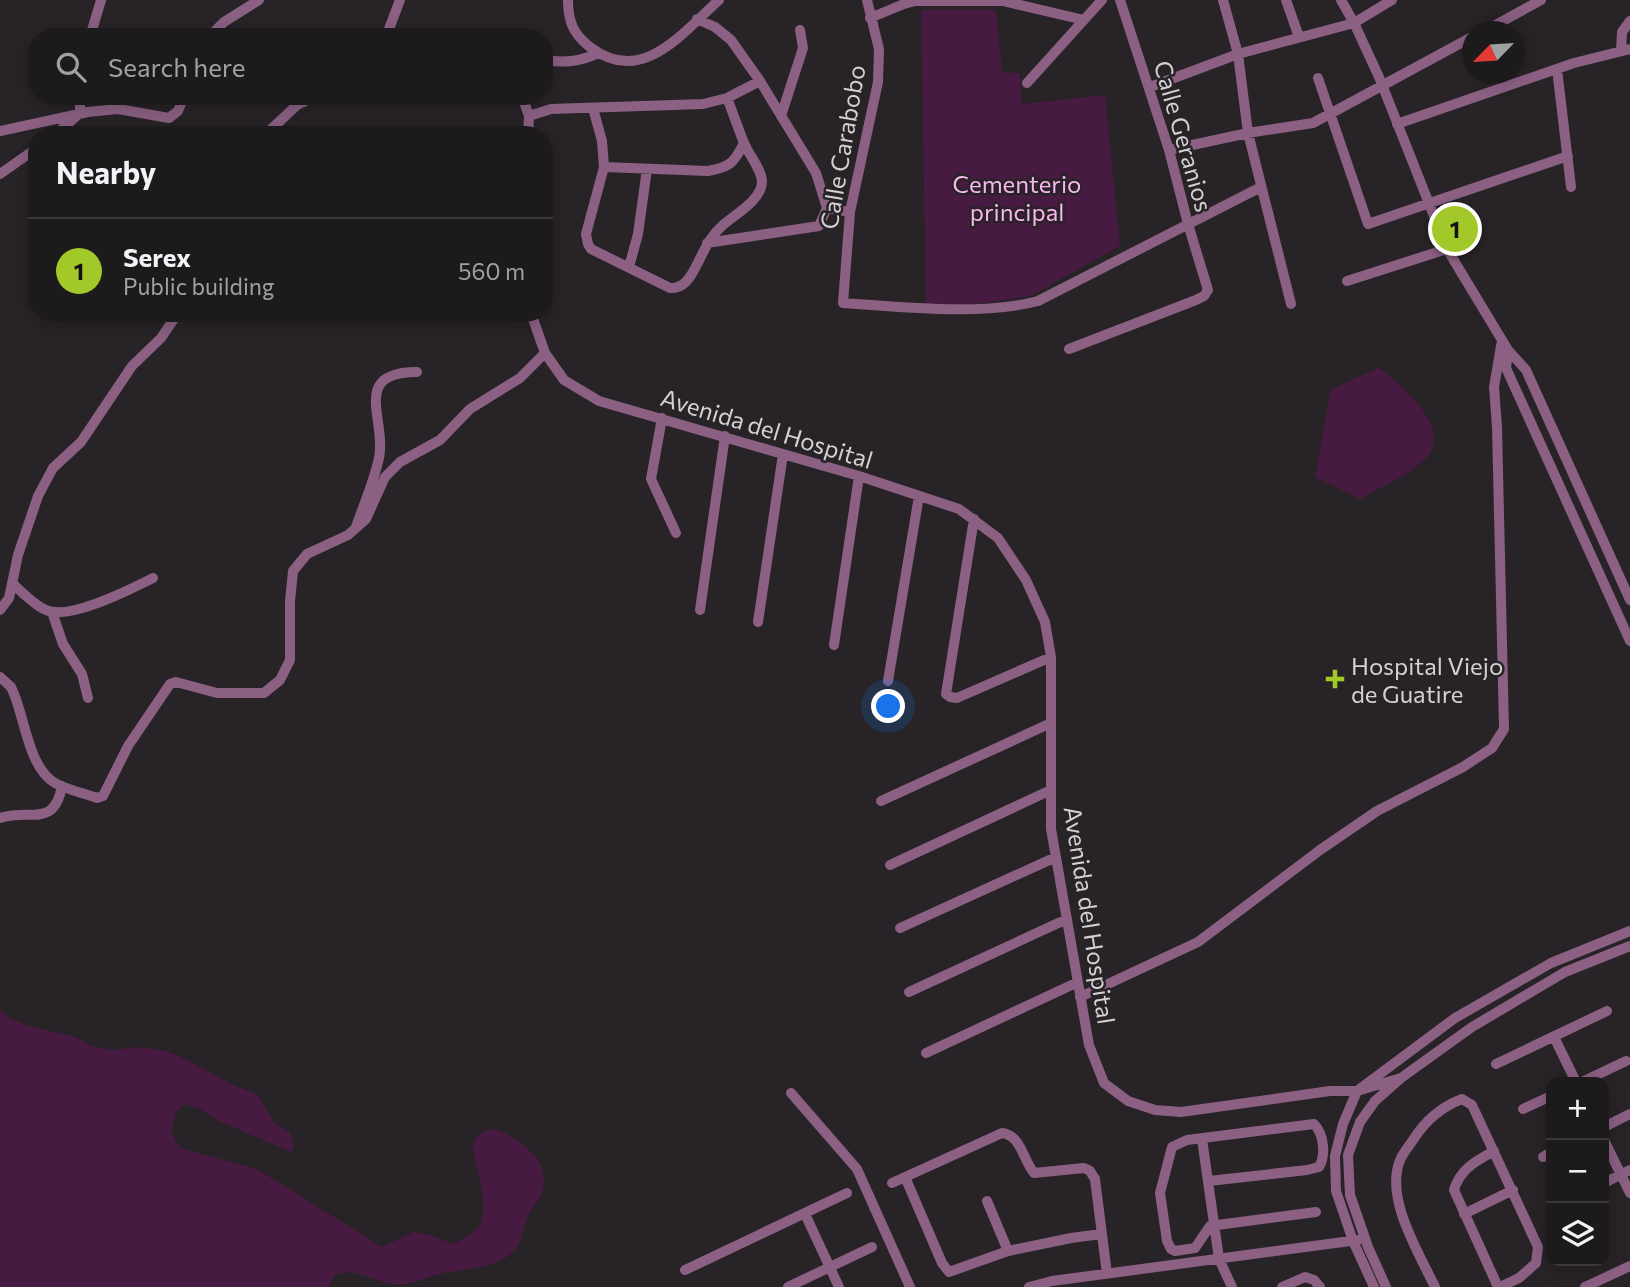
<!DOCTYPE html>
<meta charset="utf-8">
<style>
:root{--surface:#1d1a1c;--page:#252325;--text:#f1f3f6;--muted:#a0a1a3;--line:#3b383b;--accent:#a2c929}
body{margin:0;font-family:Commissioner,sans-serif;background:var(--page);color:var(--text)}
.controls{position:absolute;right:21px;bottom:21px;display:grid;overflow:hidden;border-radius:14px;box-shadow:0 4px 18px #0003}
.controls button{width:63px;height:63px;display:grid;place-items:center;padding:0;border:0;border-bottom:2px solid var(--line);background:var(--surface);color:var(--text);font:35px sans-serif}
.compass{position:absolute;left:1462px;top:21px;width:63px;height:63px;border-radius:50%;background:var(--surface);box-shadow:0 4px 18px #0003;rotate:245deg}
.you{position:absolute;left:889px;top:707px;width:24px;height:24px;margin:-18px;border:5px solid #fff;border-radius:50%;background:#1a73e8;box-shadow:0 0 0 10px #1a73e833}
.badge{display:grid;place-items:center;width:46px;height:46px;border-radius:50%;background:var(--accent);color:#111;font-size:23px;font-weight:700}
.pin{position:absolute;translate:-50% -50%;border:4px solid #fff;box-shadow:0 2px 7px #0006}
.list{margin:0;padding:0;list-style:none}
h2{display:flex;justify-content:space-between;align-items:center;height:91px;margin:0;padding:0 28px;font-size:30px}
h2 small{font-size:23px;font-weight:400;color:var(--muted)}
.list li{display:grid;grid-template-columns:46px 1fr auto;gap:21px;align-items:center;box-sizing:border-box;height:105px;padding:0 28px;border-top:2px solid var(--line)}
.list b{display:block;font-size:26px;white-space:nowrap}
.list p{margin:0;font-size:23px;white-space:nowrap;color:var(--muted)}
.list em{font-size:23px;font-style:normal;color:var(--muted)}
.icon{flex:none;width:38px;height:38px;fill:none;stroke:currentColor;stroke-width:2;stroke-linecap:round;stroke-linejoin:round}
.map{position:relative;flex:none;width:1630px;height:1287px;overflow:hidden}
.search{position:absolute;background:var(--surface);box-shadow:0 4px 18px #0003;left:28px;top:28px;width:525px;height:77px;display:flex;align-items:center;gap:18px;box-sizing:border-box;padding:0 24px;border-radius:28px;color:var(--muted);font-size:26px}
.panel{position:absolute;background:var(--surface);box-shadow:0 4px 18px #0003;left:28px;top:126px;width:525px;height:196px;border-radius:28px}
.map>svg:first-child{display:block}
</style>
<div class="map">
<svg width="1630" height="1287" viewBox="0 0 1630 1287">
<rect width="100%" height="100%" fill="#272326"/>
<path fill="#471b41" d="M 921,10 L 996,10 L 1002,72 L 1020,73 L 1022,104 L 1105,95 L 1120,246 L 1030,296 L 984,303 L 926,307 Z
M 1379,368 C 1401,386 1455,427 1425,459 C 1408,476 1381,487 1360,499 L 1315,477 L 1331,389 Z
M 0,1009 L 9,1018 L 28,1026 L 73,1036 L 91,1046 L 113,1050 L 137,1047 L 167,1051 L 191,1062 L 231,1084 L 258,1095 L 273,1121 L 290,1133 L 294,1146 L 291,1152 L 219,1121 L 199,1108 L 185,1104 L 176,1112 L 171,1132 L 180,1148 L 257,1169 L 382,1247 L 414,1232 L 428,1234 L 453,1244 C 462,1240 474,1234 480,1224 C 489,1208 476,1164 472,1146 C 475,1134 485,1130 497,1129 C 519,1141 544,1154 544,1182 C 544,1195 534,1205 528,1216 C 524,1224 523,1233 520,1241 C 508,1269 468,1268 443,1273 C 425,1277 411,1287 391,1284 C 373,1281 354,1266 335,1275 L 329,1287 L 0,1287 Z"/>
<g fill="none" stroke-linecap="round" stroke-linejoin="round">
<path stroke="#8b6083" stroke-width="10" d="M 568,0 C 568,21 573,34 590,47 C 642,87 682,33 719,0
M 867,0 L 879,49 L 878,82 L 850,212 L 843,303 C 902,307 982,316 1038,301 L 1261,187
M 1223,0 L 1238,54 L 1248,133 L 1291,304
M 1286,0 L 1299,37
M 1341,0 L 1354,23 L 1379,77 L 1447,249 L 1508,350 L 1526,370 L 1630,600
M 870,18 L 904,4 L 915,1 L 1003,1 L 1084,20
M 697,19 L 715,27 L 731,40 L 760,81 L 816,173 L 827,208 L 819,226 L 707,243
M 1483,32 L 1541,0
M 90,37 L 101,0
M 209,37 L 224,22 L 259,0
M 386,37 L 400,0
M 1621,51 L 1622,32 L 1630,21
M 544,60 C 564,63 580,62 598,53
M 1557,69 L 1571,187
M 1318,78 L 1368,224 L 1568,156
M 1027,83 L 1102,0
M 1150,87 L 1238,54 L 1354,23 L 1392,0
M 522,96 L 529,116 L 528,135
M 593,108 L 602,141 L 604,167 L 586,234 L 588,244 L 591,249 L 670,288 C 682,289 689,280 694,270 C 703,254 708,238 723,225 C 735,214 761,201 762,182 C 762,170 749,155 744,143 C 738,128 733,113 727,98
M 529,116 L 551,109 L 703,104 L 727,98 L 760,81
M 781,116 L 803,48 L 800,30
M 1397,124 L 1574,63 L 1630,49
M 0,131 L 88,112 L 118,109 L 169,118 L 178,111 L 184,96
M 55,135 L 80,113 L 80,96
M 265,135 L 297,105 L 316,96
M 1169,150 L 1248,133 L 1313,123 L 1472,37
M 604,167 L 708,171 C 730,167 734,163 744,143
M 0,174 L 37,148
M 827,208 L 850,212
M 629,267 L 638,234 L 647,169
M 1347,281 L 1447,249
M 531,313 L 545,353 L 564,380 L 599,401 L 859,476 L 959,509 L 998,538 L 1026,580 L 1045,622 L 1051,657 L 1051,829 L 1089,1045 L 1104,1083 L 1128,1101 L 1155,1110 L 1181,1112 L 1330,1091 L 1357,1091 L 1401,1078
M 1069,349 L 1196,300 L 1204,296 L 1208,290 L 1188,224 L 1169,150 L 1120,0
M 1508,350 L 1506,368 L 1630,641
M 662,418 L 651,479 L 676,533
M 974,519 L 946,694 L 950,697 L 957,698 L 1051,657
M 356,527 C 364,504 374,481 379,458 C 387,420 350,372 417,372
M 12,583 C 22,592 34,605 46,610 C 69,621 131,589 153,578
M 0,610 L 9,598 L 18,555 L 38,496 L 53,468 L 81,442 L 132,366 L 161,338 L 178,313
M 700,610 L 725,436
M 52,612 L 63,644 L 82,674 L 88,698
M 758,622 L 783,454
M 834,645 L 859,476
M 0,677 L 11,687 L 14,694 C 25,720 29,768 55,783 C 67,790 84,793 97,798 L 103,796 L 128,746 L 170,684 L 176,682 L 217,693 L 264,693 L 280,680 L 290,660 L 290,601 L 293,571 L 307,554 L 348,535 L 366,519 L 385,477 L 400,462 L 440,440 L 470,409 L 520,378 L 545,353
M 888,681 L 919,496
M 881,801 L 1051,723
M 0,818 C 30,808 54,829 62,786
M 890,865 L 1051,790
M 900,928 L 1056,857
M 909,992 L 1067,919
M 1080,997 L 1198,942 L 1320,850 L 1377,811 L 1463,767 L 1492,748 L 1504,729 L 1497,427 L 1494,387 L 1502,340
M 1554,1037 L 1576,1082
M 926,1053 L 1078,982
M 1496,1064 L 1607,1011
M 1582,1082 L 1626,1061
M 791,1093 L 857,1169 L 910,1287
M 1523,1109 L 1551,1096
M 1604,1127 L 1630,1114
M 1202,1139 L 1219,1259 L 1232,1287
M 1604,1140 L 1630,1193
M 1494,1151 C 1476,1161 1460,1169 1454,1190 L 1498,1287
M 1543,1157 L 1551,1152
M 905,1177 L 942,1263 L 949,1272 L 1008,1251 L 1071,1238 L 1101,1234
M 1209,1181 L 1307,1170 L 1319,1167 C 1326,1155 1324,1134 1314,1124 L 1187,1140 L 1172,1147 L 1160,1193 L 1167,1241 L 1171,1249 L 1175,1251 L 1195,1248 L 1210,1226 L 1316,1212
M 892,1183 L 1002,1133 C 1021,1135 1023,1160 1034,1173 L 1084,1168 L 1090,1171 L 1095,1179 L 1107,1274
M 1604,1183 L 1630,1170
M 987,1201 L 1008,1251
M 805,1214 L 839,1287
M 1464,1214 L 1513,1190
M 685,1270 L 847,1193
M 788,1287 L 872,1247
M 1029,1287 L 1052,1281 L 1358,1240
M 1282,1287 L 1305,1277 L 1314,1280 L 1320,1287
M 1374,1287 L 1353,1241 L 1336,1191 L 1335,1156 L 1343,1124 L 1357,1091 L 1455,1018 L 1551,963 L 1630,931
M 1386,1287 L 1368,1247 L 1350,1195 L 1348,1155 L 1360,1122 L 1375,1101 L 1401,1078 L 1472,1027 L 1565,972 L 1630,946
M 1435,1287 C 1419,1253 1383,1196 1401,1158 C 1404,1152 1409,1146 1413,1140 C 1425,1121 1441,1107 1462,1099 L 1472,1105 L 1538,1247 L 1536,1263 L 1519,1278 L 1500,1287
M 1585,1287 L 1630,1266"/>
</g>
<path fill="#a2c929" stroke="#272326" stroke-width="2.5" d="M1331.5 668.5h7v7h7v7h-7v7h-7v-7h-7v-7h7z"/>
<g text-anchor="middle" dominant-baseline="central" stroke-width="5" stroke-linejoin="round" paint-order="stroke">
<g font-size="24" fill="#d4d1d3" stroke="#272326">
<text transform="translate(1184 136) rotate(74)">Calle Geranios</text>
<text transform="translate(842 147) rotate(-80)">Calle Carabobo</text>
<text transform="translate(767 428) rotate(17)">Avenida del Hospital</text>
<text transform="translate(1090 915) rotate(81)">Avenida del Hospital</text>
</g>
<g font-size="24" fill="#fcb5ef" stroke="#272326">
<text x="1017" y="183">Cementerio<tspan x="1017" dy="28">principal</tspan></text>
</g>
<g font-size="24" fill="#d4d1d3" stroke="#272326" text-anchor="start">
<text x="1351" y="665">Hospital Viejo<tspan x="1351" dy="28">de Guatire</tspan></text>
</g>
</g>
</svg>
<div class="controls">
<button>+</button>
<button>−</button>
<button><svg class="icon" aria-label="layers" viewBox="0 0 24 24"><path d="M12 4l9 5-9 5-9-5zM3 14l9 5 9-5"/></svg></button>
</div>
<svg class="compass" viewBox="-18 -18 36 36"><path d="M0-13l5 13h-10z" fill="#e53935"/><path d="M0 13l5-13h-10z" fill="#a0a1a3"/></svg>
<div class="you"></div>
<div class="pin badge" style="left:1455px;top:229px">1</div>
<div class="search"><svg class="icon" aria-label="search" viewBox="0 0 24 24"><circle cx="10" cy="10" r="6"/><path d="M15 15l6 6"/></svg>Search here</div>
<section class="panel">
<h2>Nearby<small></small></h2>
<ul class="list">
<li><span class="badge">1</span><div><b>Serex</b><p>Public building</p></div><em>560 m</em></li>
</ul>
</section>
</div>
